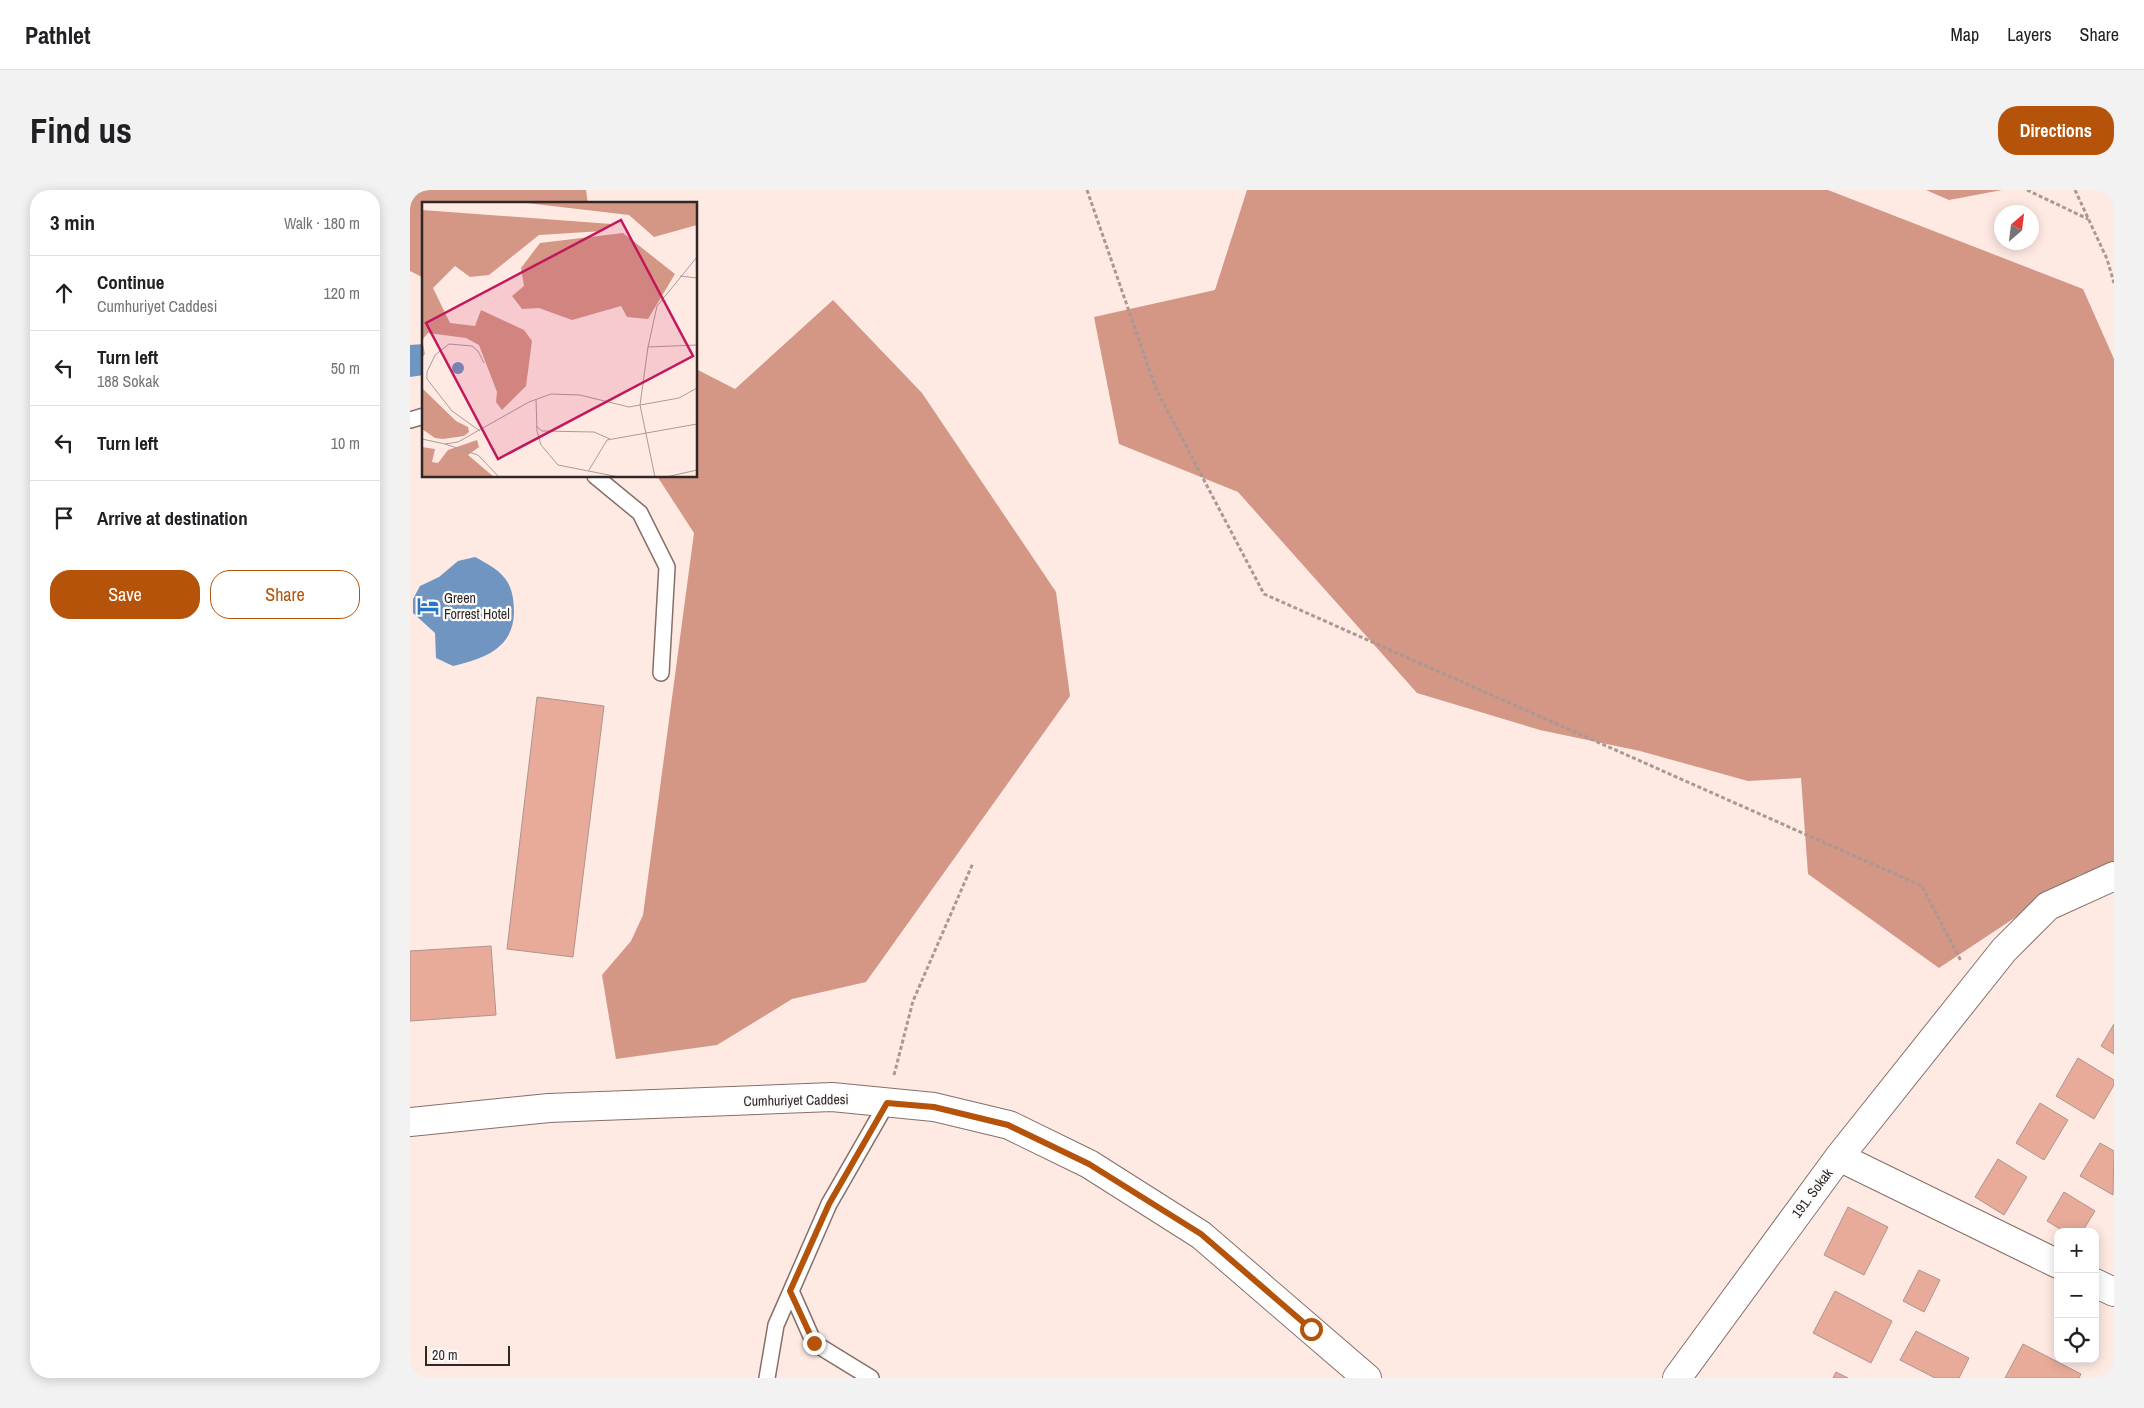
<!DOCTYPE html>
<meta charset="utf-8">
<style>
:root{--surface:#fff;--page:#f2f2f2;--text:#202124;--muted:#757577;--line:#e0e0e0;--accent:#b45309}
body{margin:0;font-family:"Archivo Narrow",sans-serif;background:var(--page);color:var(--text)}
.controls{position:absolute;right:15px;bottom:15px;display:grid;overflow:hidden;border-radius:10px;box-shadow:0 2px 12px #0003}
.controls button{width:45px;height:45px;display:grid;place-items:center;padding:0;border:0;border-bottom:1px solid var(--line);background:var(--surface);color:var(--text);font:25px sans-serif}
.compass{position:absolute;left:1584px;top:15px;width:45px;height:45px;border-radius:50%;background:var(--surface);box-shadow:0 2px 12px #0003;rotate:28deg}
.scale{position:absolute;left:15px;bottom:12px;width:85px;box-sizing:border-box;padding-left:5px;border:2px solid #312724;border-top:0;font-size:14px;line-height:18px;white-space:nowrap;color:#312724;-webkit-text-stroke:4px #fcfcfc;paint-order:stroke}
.stop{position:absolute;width:15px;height:15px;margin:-11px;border:4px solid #b45309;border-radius:50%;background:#fff}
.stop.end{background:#b45309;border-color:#fff;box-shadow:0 1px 5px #0008}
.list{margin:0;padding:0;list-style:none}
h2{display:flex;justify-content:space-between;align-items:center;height:65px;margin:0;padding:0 20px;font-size:21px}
h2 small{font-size:16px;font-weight:400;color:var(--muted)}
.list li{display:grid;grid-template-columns:32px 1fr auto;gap:15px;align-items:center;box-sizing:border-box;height:75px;padding:0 20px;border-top:1px solid var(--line)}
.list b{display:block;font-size:19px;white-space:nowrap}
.list p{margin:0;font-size:16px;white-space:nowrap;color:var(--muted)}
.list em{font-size:16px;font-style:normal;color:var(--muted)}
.actions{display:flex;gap:10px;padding:15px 20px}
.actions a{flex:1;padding:11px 0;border:1px solid var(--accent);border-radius:20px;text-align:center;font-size:18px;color:var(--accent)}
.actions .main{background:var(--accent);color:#fff}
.icon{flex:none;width:28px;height:28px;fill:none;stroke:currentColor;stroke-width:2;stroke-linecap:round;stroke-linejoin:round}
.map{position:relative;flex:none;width:1704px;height:1188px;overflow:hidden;border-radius:20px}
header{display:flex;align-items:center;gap:30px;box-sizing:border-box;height:70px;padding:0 25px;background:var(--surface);border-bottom:1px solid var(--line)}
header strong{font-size:24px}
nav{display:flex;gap:28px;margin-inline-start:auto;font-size:18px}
.intro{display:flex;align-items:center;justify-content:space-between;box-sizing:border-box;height:120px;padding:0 30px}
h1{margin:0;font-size:35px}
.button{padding:12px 22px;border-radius:20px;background:var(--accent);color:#fff;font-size:18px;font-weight:700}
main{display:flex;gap:30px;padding:0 30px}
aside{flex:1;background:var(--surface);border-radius:20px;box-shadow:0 2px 12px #0003}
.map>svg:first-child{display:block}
</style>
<header>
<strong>Pathlet</strong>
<nav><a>Map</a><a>Layers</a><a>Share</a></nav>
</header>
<div class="intro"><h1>Find us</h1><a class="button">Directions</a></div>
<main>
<aside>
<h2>3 min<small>Walk · 180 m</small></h2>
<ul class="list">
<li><svg class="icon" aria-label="ahead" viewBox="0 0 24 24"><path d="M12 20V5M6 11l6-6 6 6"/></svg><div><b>Continue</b><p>Cumhuriyet Caddesi</p></div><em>120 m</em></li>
<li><svg class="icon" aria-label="left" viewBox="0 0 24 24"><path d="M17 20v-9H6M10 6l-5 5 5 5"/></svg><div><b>Turn left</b><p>188 Sokak</p></div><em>50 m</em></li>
<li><svg class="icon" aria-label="left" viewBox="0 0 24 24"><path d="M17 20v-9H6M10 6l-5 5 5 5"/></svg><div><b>Turn left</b></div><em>10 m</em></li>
<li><svg class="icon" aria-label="arrive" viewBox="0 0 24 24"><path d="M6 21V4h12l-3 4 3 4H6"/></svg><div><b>Arrive at destination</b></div></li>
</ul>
<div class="actions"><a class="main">Save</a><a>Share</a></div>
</aside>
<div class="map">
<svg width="1704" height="1188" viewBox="0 0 1704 1188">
<rect width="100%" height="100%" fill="#ffe9e3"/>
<path fill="#d49786" d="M 0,0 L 176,0 L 178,14 L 14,14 L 14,88 L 0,81 Z
M 837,0 L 1418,0 L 1673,99 L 1704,169 L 1704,673 L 1669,685 L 1529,778 L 1398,684 L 1391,588 L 1338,591 L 1230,561 L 1130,540 L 1007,503 L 828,302 L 709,254 L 684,127 L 805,100 Z
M 1516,0 L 1592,0 L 1539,10 Z
M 423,110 L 512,203 L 646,402 L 660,506 L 456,792 L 382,809 L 307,855 L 206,869 L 192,785 L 221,751 L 233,725 L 284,343 L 247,286 L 286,286 L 286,179 L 325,199 Z"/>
<path fill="#6f95c0" d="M 14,154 L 14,185 L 0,187 L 0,155 Z
M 65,367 C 76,373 92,381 98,393 C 103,402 104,413 104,423 C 103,459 73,469 43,476 L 26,468 L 25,443 L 3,423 L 3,409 L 10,396 L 29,387 L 48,371 Z"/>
<path fill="#e8aa99" stroke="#ad958e" d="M 127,507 L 194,516 L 163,767 L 97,759 Z
M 81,756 L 86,825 L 0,831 L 0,761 Z
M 1704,834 L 1704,864 L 1691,856 Z
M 1668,868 L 1704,890 L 1704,895 L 1684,929 L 1646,906 Z
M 1630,913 L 1658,930 L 1634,970 L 1606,953 Z
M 1690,953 L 1704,961 L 1703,1005 L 1670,986 Z
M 1588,969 L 1617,987 L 1594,1025 L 1565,1007 Z
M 1654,1002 L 1685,1021 L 1672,1042 L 1655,1042 L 1637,1031 Z
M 1438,1017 L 1478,1037 L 1454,1085 L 1414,1065 Z
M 1509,1080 L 1530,1090 L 1514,1122 L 1493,1111 Z
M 1425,1101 L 1482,1131 L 1461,1173 L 1403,1143 Z
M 1506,1141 L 1559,1168 L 1549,1188 L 1525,1188 L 1490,1170 Z
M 1613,1154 L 1671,1184 L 1669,1188 L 1595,1188 Z
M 1426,1182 L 1438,1188 L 1423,1188 Z"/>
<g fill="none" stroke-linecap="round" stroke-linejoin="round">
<g stroke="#866f68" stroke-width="18">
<path id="service" d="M 0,230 L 14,226
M 185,286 L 230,323 L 257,377 L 251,483
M 381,1101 L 404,1153 L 461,1188
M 357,1188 L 366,1135 L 381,1101 L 419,1014 L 477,913"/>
</g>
<g stroke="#866f68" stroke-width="30">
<path id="minor" d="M 1429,967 L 1594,760 L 1638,716 L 1704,686
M 1685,1093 L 1704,1102
M 1267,1188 L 1429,967 L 1648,1074"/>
</g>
<g stroke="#866f68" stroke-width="30">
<path id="tertiary" d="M 0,932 L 139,918 L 422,907 L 524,917 L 599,935 L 679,974 L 791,1045 L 957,1188"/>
</g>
<path stroke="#a99893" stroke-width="3" stroke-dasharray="4 2.5" stroke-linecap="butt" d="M 677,0 L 746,199 L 854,404 L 1512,696 L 1551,771
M 1617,0 L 1678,29
M 1665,0 L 1697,69 L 1704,93
M 484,885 L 503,811 L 563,673"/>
<use href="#service" stroke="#fff" stroke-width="15"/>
<use href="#minor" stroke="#fff" stroke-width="28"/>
<use href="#tertiary" stroke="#fff" stroke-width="28"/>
</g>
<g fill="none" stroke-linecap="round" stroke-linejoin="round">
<path stroke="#b45309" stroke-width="6" d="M 404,1153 L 380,1101 L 419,1014 L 477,913 L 524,917 L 598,935 L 679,974 L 791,1044 L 901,1139"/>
</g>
<defs>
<g id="hotel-bare" transform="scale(1.725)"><path d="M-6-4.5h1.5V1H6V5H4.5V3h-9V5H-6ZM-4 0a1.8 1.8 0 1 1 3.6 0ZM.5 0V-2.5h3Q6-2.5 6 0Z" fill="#2775c5" stroke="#fcfcfc" stroke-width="2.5" paint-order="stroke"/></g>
</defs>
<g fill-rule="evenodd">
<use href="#hotel-bare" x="18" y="416"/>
</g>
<g text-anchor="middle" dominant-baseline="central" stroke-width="4.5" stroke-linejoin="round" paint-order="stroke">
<g font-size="14" fill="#312724" stroke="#fcfcfc" text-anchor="start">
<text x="34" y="408">Green<tspan x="34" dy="16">Forrest Hotel</tspan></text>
</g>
<g font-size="14" fill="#312724" stroke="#fcfcfc">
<text transform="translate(386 910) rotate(-1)">Cumhuriyet Caddesi</text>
<text transform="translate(1402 1003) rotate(-53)">191. Sokak</text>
</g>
</g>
<g transform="translate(12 12)">
<rect width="275" height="275" fill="#ffe9e3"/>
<path d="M 96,0 L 275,0 L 275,23 L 232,35 L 207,13 ZM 0,8 L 189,22 L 181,29 L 117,33 L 67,73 L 48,75 L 33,64 L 11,86 L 28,121 L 53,124 L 59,108 L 102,128 L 110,139 L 104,184 L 80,208 L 74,200 L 75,190 L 57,143 L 44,136 L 6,131 L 0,138 L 3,152 L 0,156 ZM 201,31 L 253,72 L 226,117 L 205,115 L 199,104 L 150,118 L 117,106 L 100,107 L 90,94 L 102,84 L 99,66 L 118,41 ZM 0,186 L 34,219 L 46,225 L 47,230 L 42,234 L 21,237 L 13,236 L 0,227 ZM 55,238 L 57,245 L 46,253 L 72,275 L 0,275 L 0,245 L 13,247 L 10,260 L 16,261 L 26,248 Z" fill="#d49786"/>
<path d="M30 166a6 6 0 1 1 12 0a6 6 0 1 1-12 0Z" fill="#6f95c0"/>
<path fill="none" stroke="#ad9b97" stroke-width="1" d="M 258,74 L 275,76M 226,145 L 235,104 L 275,55M 114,197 L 115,229 L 119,243 L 136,263 L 197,275M 114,224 L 120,229 L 172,230 L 188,237M 58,229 L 30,209 L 5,177 L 5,170 L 13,153 L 27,142 L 50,144 L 56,149 L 62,161M 0,237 L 23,242 L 36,240 L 107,200 L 129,192 L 158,193 L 207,205 L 257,196 L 275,186M 23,242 L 56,253 L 77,275M 167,268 L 185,238 L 275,222M 233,275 L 218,203 L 226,145 L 275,143M 244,275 L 275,268"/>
<path fill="#c2185b" fill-opacity="0.15" stroke="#c2185b" stroke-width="2.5" d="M 199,18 L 271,154 L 76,257 L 4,121 Z"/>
<rect width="275" height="275" fill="none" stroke="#312724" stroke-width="2.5"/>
</g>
</svg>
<div class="controls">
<button>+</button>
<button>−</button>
<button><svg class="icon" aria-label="locate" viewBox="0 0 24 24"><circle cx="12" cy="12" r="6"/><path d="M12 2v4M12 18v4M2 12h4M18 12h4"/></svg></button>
</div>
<svg class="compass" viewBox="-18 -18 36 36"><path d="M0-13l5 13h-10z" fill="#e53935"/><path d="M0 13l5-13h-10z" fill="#757577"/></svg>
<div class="scale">20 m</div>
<div class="stop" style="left:901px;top:1139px"></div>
<div class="stop end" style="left:404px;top:1153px"></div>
</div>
</main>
